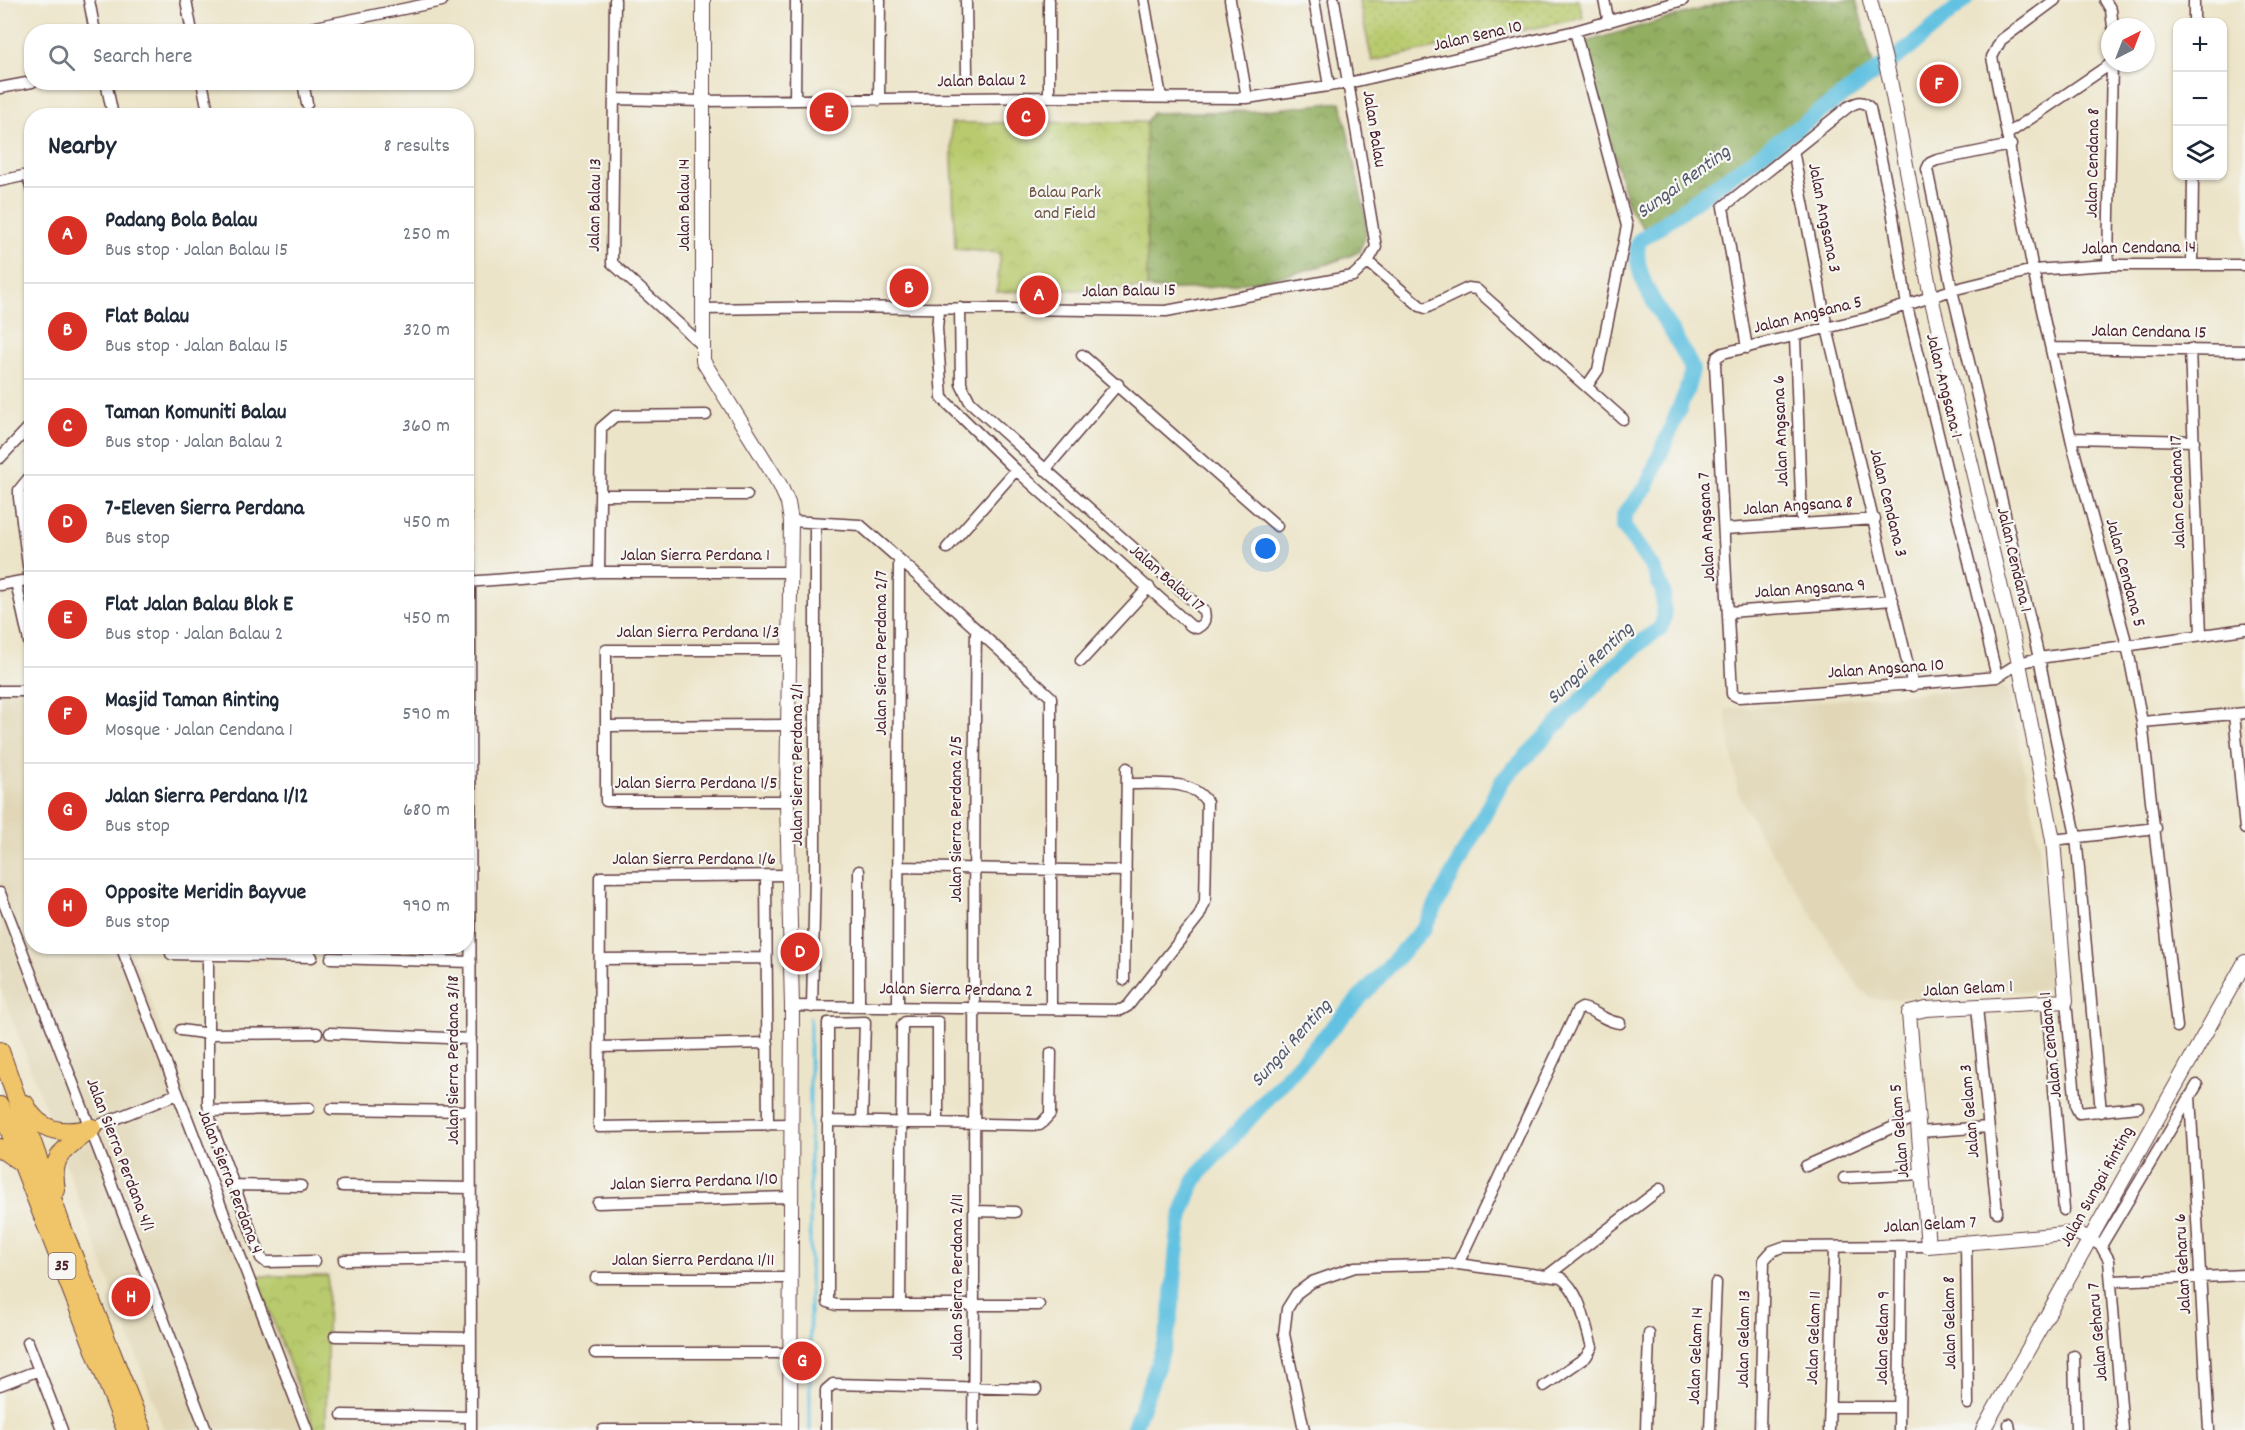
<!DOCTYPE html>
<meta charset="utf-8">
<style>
:root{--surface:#fff;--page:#f6f6f7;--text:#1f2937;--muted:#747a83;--line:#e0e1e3;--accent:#d93025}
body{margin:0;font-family:Dekko,sans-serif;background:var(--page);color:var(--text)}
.controls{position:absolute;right:18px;top:18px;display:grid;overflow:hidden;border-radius:12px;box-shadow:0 2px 4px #0004}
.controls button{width:54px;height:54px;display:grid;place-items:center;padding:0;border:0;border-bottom:2px solid var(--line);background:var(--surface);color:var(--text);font:30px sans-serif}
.compass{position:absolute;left:2101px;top:18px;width:54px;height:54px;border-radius:50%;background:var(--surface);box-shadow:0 2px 4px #0004;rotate:42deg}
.you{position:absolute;left:1266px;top:549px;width:21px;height:21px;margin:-15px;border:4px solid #fff;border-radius:50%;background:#1a73e8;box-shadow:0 0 0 9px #1a73e833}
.badge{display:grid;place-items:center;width:39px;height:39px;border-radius:50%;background:var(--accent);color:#fff;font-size:20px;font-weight:700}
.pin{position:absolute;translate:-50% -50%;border:3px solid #fff;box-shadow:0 2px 6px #0006}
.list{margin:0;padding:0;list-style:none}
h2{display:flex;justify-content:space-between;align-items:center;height:78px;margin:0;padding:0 24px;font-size:26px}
h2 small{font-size:20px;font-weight:400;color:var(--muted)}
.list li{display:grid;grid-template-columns:39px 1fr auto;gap:18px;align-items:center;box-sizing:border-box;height:96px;padding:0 24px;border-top:2px solid var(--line)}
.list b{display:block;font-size:22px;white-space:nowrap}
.list p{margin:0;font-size:20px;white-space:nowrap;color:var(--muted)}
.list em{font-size:20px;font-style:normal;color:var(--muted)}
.icon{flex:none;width:33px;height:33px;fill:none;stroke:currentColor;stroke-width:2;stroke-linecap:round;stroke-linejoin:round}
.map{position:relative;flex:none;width:2245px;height:1430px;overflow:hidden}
.search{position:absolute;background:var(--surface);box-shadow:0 2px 4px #0004;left:24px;top:24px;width:450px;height:66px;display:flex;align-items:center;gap:15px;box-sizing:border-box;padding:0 21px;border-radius:24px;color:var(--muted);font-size:22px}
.panel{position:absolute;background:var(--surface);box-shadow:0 2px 4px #0004;left:24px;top:108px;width:450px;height:846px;border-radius:24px}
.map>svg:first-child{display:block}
</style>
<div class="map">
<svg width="2245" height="1430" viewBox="0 0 2245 1430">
<defs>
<pattern id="grass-dots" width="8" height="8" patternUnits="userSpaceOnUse" patternTransform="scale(1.5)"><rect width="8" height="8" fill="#b8ca6d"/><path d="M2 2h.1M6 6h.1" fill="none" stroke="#a0ad5f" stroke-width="1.8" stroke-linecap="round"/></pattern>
<pattern id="forest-crowns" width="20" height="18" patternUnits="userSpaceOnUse" patternTransform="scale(1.5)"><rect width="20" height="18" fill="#92ae60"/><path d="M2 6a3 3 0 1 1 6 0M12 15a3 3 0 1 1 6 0" fill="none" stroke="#798d4f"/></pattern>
<pattern id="park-crowns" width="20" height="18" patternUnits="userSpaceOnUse" patternTransform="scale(1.5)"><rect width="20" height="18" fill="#b8ca6d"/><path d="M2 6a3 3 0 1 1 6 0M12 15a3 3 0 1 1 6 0" fill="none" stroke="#a0ad5f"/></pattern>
</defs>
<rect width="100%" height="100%" fill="#f6f6f2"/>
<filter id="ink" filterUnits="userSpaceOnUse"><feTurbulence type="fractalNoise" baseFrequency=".0167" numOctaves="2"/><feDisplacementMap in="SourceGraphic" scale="12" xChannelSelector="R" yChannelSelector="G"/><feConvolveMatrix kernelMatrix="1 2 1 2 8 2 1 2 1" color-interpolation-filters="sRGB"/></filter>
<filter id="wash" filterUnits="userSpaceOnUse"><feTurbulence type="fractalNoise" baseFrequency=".008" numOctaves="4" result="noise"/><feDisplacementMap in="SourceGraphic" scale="24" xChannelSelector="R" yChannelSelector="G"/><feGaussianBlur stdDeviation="1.35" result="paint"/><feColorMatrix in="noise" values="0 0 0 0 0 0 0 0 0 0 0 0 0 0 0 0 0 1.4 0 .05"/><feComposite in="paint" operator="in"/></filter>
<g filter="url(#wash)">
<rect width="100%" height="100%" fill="#ece4c8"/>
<path fill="#e1d7b7" d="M 31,683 L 32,946 L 130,947 L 315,1430 L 164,1430 L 0,986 L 0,684 Z
M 2002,686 L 2009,692 L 2039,842 L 2052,989 L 1880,1000 L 1870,997 L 1861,991 L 1758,831 L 1738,793 L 1725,709 Z"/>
<path fill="url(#grass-dots)" stroke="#81744c" stroke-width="1.5" d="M 1359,0 L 1579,0 L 1583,18 L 1372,61 Z"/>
<path fill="url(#forest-crowns)" stroke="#6e6646" stroke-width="1.5" d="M 1732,0 L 1856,0 L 1877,80 L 1652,240 L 1629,208 L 1582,43 Z
M 1341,102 L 1365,214 L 1366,234 L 1359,252 C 1304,276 1206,294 1147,288 L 1146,122 L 1152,113 L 1257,111 Z"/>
<path fill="url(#park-crowns)" stroke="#81744c" stroke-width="1.5" d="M 1146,122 L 1147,288 L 997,292 L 1000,253 L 955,249 L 951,123 Z
M 256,1276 L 328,1276 L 326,1430 L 315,1430 Z"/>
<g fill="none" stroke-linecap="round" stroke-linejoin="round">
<path stroke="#63c2e1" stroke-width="3" d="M 810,1018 L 810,1430"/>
<path stroke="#63c2e1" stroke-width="16" d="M 1133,1430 C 1146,1395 1161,1361 1169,1325 C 1179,1274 1170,1217 1200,1172 L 1424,928 L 1502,781 L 1614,666 L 1646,638 L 1660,629 L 1664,619 L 1663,592 L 1654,570 L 1624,527 L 1624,515 L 1647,486 L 1686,392 L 1692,370 C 1679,333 1627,280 1639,241 L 1909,48 L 1966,0"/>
</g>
</g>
<g filter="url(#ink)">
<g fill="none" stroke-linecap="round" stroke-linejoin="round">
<g stroke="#623d43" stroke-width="13">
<path id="minor" d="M 89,0 L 95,32
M 186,0 L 192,32
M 615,0 L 612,263 L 702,345
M 966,0 L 967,74
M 1049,0 L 1049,97
M 1144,0 L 1161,97
M 1230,0 L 1247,98
M 1314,0 L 1329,86
M 1604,0 L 1609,22
M 2055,0 L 2001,40 L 1992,57 L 2033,270 L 2073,447 L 2127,645 L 2142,722 L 2177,1027
M 2105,0 L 2111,10 L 2113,27
M 2194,22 L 2194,0
M 1575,31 L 1627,226 L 1598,370 L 1587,386
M 291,32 L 442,1
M 106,82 L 113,116
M 202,82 L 209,116
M 303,82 L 307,104
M 0,88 L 32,82
M 614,99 L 703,101 L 1049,97 L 1247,98 L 1348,83 L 1575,31 L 1683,0
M 795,100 L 796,0
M 879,100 L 880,0
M 2009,133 L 2112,63
M 2011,145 L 1937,160 L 1930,163 L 1927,169 L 1952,290 L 2039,658 L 2076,836 L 2101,1112
M 1793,150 L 1827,328 L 1913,686
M 28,175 L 32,192
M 0,181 L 32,174
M 1368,262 L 1420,306 L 1426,308 L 1468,288 L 1476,289 L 1623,419
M 2192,264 L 2193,176
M 2108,265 L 2112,63
M 2245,265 L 2108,265 L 2033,270 L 1952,290 L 1867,318 L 1723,353 L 1717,357 L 1715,364 L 1732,694 L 1738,697 L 1777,695 L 1997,677 L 2019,663 L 2039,658 L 2245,629
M 939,308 L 937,328 L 942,398 L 1016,470 L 1191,626 L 1197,628 C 1205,624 1206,619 1204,611 L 970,402 L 961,384 L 960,308
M 702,309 L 833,307 L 1166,311 L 1353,276 L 1368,262 L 1376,247 L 1334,0
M 1795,338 L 1802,523
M 1747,348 L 1723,207 L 1848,107 C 1857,102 1862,99 1870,108 L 1892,210 L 1907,306 L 1997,677
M 2052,348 L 2245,351
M 2190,349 L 2201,635
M 1082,355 L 1277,526
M 2071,438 L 2194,441
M 0,458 L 32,424
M 1045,470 L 1118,384
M 602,495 L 747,495
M 19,498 L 32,498
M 466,515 L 470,582 L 471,1430
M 791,521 L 860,525 L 899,559 L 898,1007
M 1725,529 L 1875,519
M 947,548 L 1016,470
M 899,559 L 1051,697 L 1051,1009
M 599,572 L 601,428 L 615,416 L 706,415
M 30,580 L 19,498 L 19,490 L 32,474
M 16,582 L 32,655
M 466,582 L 599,572 L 791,572
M 0,585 L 22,581
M 1729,612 L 1893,600
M 1081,661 L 1149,587
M 0,691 L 32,691
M 2234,714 L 2245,829
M 2142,722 L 2245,713
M 607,726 L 788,725
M 787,801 L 606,801 L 606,650 L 789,650
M 2053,840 L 2156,828
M 898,867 L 1126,871
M 859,871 L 859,1007
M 789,875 L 600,877 L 599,1127 L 791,1124
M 766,877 L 768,1125
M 0,893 L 206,1430
M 121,946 L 307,1430
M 208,946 L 208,1103 L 211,1124 L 261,1258 L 266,1262 L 315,1261
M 171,954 L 312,957
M 331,958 L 471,962
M 600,959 L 766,958
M 1124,980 L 1127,768
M 2066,1001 L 2076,1107 L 2079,1113 L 2138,1107
M 2047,1004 L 2064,1210
M 792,1006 L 1121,1010 L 1128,1006 L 1199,916 L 1205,902 L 1207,802 C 1190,777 1154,785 1127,784
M 812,1007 L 815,870 L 815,523
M 1977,1007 L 1997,1212
M 181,1030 L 210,1034 L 317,1033
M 330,1033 L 471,1039
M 601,1047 L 768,1043
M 2190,1096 L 2209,1430
M 331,1109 L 471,1111
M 209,1111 L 309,1108
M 827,1121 L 1040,1125 L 1050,1114 L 1051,1053
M 862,1122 L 865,1022 L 828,1023 L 828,1302 L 836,1305 L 1039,1305
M 92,1128 L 177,1094
M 1919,1132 L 1988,1127
M 1806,1166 L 1918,1116
M 1844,1178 L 1922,1174
M 233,1185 L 301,1186
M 342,1186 L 471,1188
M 598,1203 L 791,1197
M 975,1211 L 1015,1212
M 2090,1239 L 2101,1246 L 2109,1260 L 2123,1430
M 1966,1242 L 1968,1404
M 2101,1246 L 2197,1085
M 344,1260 L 471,1258
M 1458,1264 L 1561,1278 C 1581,1292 1585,1325 1592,1347 L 1586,1357 L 1544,1386
M 1547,1276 L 1660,1189
M 596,1278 L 790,1278
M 2113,1281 L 2245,1275
M 900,1305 L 902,1026 L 905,1022 L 938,1022 L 938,1123
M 335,1336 L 471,1338
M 28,1342 L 62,1430
M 595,1353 L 790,1353
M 2074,1356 L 2076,1430
M 0,1385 L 39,1370
M 1829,1407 L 1899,1407
M 342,1415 L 471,1417
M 2009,1424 L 2010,1430
M 603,1430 L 789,1430
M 826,1430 L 826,1390 L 833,1384 L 1036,1389
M 973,1430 C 976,1163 972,897 976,630
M 1304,1430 L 1284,1334 L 1287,1309 L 1297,1293 L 1312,1282 L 1355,1267 L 1458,1264 L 1577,1011 L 1582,1008 C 1597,1011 1605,1022 1620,1023
M 1646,1430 L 1649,1334
M 1710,1430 L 1716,1283
M 1760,1430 L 1764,1260 L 1772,1251 L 1783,1247 L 1928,1246
M 1829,1430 L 1834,1248
M 1899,1430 L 1901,1247"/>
</g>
<g stroke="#623d43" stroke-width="16">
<path id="tertiary" d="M 703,0 L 703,361 L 780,485 L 788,503 L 791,521 L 787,801 L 792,1006 L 790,1430
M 1870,0 L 1890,80 L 1931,297 L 2019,663 L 2053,840 L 2066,1001 L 1926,1009 L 1909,1013 L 1928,1246 L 2077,1233 L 2090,1239
M 1983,1430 L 2245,962"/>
</g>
<g stroke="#623d43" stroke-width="20">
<path id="trunk" d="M 0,1051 L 63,1230 L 142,1430
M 25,1104 C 39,1133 64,1135 92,1128
M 0,1106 L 126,1430
M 0,1148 L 25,1165
M 56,1190 C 50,1156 63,1150 88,1131"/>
</g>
<use href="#minor" stroke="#fff" stroke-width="10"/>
<use href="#tertiary" stroke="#fff" stroke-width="14"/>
<use href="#trunk" stroke="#f0c469" stroke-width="18"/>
</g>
</g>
<g text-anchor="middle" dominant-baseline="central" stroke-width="4.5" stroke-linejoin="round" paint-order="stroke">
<rect fill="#f6f6f2" stroke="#7e6067" stroke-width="1.5" x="48.5" y="1253" width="27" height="26" rx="4.5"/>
<g font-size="16" font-weight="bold" fill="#4a1f2b">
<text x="62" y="1266">35</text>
</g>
<g font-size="18" fill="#4a1f2b" stroke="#f6f6f2">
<text transform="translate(1478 37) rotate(-13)">Jalan Sena 10</text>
<text transform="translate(982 82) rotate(-1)">Jalan Balau 2</text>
<text transform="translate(1373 129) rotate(81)">Jalan Balau</text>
<text transform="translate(2094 163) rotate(-89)">Jalan Cendana 8</text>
<text transform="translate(596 205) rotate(-89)">Jalan Balau 13</text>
<text transform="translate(685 205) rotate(-90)">Jalan Balau 14</text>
<text transform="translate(1823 218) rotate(79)">Jalan Angsana 3</text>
<text transform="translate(2139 249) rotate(-1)">Jalan Cendana 14</text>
<text transform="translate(1129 292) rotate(-1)">Jalan Balau 15</text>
<text transform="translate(1808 316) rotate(-14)">Jalan Angsana 5</text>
<text transform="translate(2149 333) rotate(1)">Jalan Cendana 15</text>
<text transform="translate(1943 386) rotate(76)">Jalan Angsana 1</text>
<text transform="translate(1782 431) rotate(-92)">Jalan Angsana 6</text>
<text transform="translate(2179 492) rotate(-92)">Jalan Cendana 17</text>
<text transform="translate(1887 503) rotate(76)">Jalan Cendana 3</text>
<text transform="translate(1798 507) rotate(-4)">Jalan Angsana 8</text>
<text transform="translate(1708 527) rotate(-93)">Jalan Angsana 7</text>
<text x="695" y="556">Jalan Sierra Perdana 1</text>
<text transform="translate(2013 560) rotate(77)">Jalan Cendana 1</text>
<text transform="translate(2124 573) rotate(75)">Jalan Cendana 5</text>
<text transform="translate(1166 579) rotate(41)">Jalan Balau 17</text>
<text transform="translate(1810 590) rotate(-4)">Jalan Angsana 9</text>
<text x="698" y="633">Jalan Sierra Perdana 1/3</text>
<text transform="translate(882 653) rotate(-90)">Jalan Sierra Perdana 2/7</text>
<text transform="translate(1886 670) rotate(-4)">Jalan Angsana 10</text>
<text transform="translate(798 765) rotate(-90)">Jalan Sierra Perdana 2/1</text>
<text x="696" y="784">Jalan Sierra Perdana 1/5</text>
<text transform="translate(957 819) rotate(-90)">Jalan Sierra Perdana 2/5</text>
<text x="694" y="860">Jalan Sierra Perdana 1/6</text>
<text transform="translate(1968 990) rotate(-3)">Jalan Gelam 1</text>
<text transform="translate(956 991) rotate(1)">Jalan Sierra Perdana 2</text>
<text transform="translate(2052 1045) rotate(-96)">Jalan Cendana 1</text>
<text transform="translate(454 1060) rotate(-90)">Jalan Sierra Perdana 3/18</text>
<text transform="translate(1971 1111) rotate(-95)">Jalan Gelam 3</text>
<text transform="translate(1901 1131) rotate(-95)">Jalan Gelam 5</text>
<text transform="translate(119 1155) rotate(69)">Jalan Sierra Perdana 4/1</text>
<text transform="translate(229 1182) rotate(69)">Jalan Sierra Perdana 4</text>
<text transform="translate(694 1183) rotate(-2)">Jalan Sierra Perdana 1/10</text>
<text transform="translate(2098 1187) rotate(-61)">Jalan Sungai Rinting</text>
<text transform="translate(1930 1226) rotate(-3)">Jalan Gelam 7</text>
<text x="693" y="1261">Jalan Sierra Perdana 1/11</text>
<text transform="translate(2184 1264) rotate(-93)">Jalan Geharu 6</text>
<text transform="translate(958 1277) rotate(-90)">Jalan Sierra Perdana 2/11</text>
<text transform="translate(1951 1323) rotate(-91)">Jalan Gelam 8</text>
<text transform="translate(2099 1332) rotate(-95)">Jalan Geharu 7</text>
<text transform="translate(1815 1338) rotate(-88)">Jalan Gelam 11</text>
<text transform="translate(1884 1338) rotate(-89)">Jalan Gelam 9</text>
<text transform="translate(1745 1339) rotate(-89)">Jalan Gelam 13</text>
<text transform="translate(1697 1356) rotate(-88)">Jalan Gelam 14</text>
</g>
<g font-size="18" fill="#6b523f" stroke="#f6f6f2">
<text x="1065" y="193">Balau Park<tspan x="1065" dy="21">and Field</tspan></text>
</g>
<g font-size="20" font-style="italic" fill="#53586b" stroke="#f6f6f2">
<text transform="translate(1684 183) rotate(-36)">Sungai Renting</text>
<text transform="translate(1591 664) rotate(-43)">Sungai Renting</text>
<text transform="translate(1292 1044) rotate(-48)">Sungai Renting</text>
</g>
</g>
</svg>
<div class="controls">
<button>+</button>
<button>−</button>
<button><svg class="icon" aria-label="layers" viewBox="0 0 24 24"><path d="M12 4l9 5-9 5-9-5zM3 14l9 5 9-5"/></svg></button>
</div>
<svg class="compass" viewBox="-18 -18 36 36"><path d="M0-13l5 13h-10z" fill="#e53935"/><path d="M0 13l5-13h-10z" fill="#747a83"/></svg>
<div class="you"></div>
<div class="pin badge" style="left:1039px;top:295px">A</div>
<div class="pin badge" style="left:909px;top:288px">B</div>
<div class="pin badge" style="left:1026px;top:117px">C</div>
<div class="pin badge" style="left:800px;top:952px">D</div>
<div class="pin badge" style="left:829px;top:112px">E</div>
<div class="pin badge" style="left:1939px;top:84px">F</div>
<div class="pin badge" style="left:802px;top:1361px">G</div>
<div class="pin badge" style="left:131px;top:1297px">H</div>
<div class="search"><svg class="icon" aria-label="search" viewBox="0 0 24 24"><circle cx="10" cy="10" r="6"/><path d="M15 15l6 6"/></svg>Search here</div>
<section class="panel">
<h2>Nearby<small>8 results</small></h2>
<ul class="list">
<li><span class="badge">A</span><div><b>Padang Bola Balau</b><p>Bus stop · Jalan Balau 15</p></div><em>250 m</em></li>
<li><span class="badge">B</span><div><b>Flat Balau</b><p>Bus stop · Jalan Balau 15</p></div><em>320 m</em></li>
<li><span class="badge">C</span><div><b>Taman Komuniti Balau</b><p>Bus stop · Jalan Balau 2</p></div><em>360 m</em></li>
<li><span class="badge">D</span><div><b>7-Eleven Sierra Perdana</b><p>Bus stop</p></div><em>450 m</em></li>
<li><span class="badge">E</span><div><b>Flat Jalan Balau Blok E</b><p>Bus stop · Jalan Balau 2</p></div><em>450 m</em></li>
<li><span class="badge">F</span><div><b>Masjid Taman Rinting</b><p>Mosque · Jalan Cendana 1</p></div><em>590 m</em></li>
<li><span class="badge">G</span><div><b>Jalan Sierra Perdana 1/12</b><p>Bus stop</p></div><em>680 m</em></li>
<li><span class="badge">H</span><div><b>Opposite Meridin Bayvue</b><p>Bus stop</p></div><em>990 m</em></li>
</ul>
</section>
</div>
